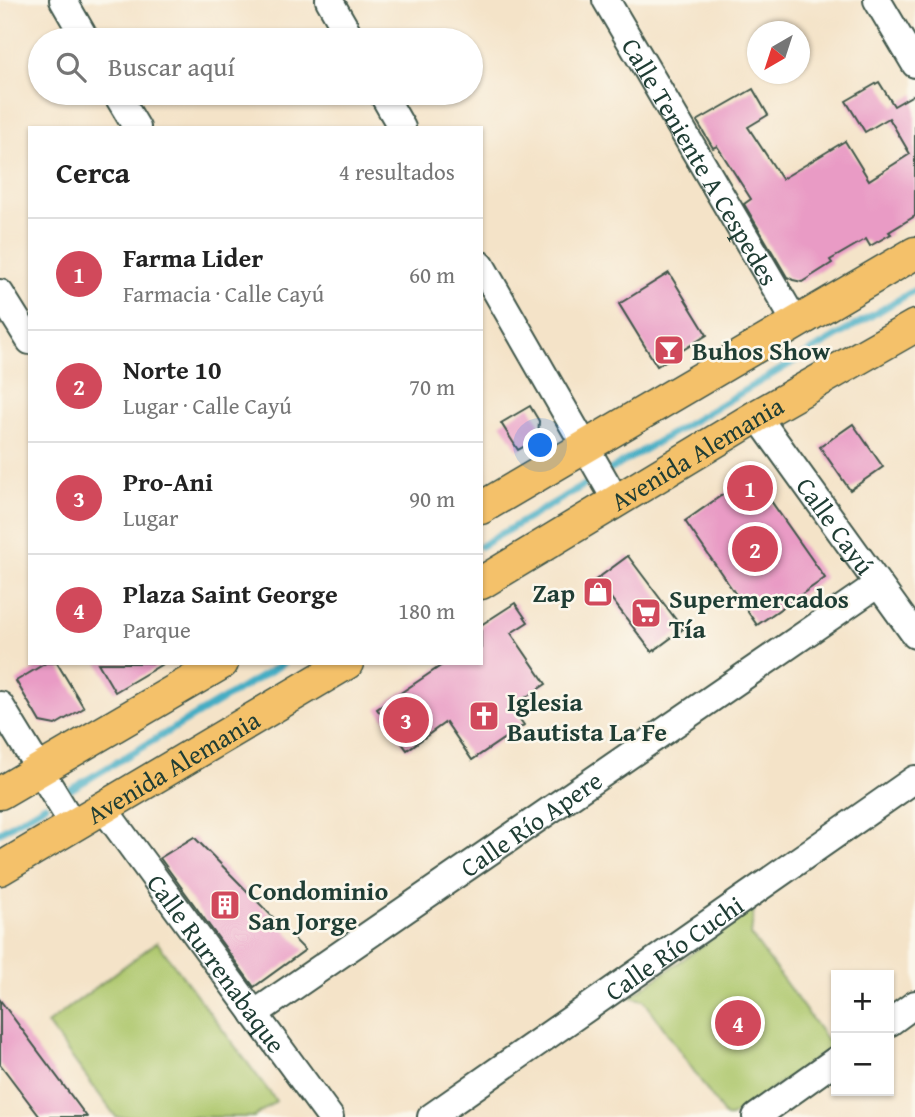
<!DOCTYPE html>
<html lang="es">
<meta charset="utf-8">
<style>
:root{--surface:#fff;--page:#f2f2f2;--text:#222;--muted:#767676;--line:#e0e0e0;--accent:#d1495b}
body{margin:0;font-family:"Gentium Book Plus",serif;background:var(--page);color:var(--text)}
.controls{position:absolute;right:21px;bottom:21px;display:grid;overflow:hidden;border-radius:0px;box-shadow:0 2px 5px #0004}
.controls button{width:63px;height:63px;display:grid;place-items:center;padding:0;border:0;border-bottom:2px solid var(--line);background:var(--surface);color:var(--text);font:35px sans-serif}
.compass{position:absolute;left:747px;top:21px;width:63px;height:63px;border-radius:50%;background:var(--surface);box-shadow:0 2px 5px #0004;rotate:219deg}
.you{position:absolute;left:541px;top:446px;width:24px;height:24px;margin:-18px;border:5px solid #fff;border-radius:50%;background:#1a73e8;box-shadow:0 0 0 10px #1a73e833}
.badge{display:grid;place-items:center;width:46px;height:46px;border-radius:50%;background:var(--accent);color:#fff;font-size:23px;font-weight:700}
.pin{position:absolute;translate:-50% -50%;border:4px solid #fff;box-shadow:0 2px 7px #0006}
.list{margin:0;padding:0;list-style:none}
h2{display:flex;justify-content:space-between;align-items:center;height:91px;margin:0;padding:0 28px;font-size:30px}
h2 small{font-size:23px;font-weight:400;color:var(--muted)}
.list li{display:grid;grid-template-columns:46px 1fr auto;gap:21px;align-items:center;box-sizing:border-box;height:112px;padding:0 28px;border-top:2px solid var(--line)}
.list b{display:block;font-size:26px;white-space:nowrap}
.list p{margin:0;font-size:23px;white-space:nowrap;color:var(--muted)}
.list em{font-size:23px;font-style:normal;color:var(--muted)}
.icon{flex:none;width:38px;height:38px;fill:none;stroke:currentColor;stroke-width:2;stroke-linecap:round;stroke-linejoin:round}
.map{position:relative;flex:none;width:915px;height:1117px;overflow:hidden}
.search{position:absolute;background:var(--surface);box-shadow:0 2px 5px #0004;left:28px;top:28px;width:455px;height:77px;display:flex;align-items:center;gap:18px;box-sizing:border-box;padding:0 24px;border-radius:38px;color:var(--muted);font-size:26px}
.panel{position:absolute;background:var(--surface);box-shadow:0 2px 5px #0004;left:28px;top:126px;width:455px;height:539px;border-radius:0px}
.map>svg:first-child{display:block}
</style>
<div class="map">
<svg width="915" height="1117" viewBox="0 0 915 1117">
<rect width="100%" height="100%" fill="#fbf7ec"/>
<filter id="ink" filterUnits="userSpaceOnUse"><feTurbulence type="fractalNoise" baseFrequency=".0143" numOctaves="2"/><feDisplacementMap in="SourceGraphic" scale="14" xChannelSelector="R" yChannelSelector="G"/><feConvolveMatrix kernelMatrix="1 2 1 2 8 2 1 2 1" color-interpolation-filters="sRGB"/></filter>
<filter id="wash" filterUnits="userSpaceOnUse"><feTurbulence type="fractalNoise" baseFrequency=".00686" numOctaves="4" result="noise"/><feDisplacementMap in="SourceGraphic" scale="28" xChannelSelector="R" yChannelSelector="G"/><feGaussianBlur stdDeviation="1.57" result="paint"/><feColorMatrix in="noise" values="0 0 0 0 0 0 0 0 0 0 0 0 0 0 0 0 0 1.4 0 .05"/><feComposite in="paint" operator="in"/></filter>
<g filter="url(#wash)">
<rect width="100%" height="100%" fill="#f4e3c8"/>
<path fill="#afc86e" stroke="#678251" stroke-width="2" d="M 754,909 L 751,935 L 832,1047 L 731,1117 L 726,1117 L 644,1000 L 630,997 Z
M 157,942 L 276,1101 L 254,1117 L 116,1117 L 47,1024 Z"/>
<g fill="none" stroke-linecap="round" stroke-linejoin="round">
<path stroke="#45adc4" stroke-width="7" d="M 481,546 L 915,290
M 68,791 L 284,663
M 0,832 L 45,805"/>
</g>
<g id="blocks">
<path fill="#e99bc5" d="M 879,82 L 894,106 L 915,94 L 915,216 L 889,232 L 891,234 L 870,246 L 866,239 L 830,260 L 832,263 L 802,282 L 793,280 L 787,277 L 744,204 L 751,199 L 717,146 L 713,148 L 697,121 L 753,89 L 768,115 L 748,127 L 782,179 L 845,141 L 869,180 L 910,154 L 889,118 L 865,132 L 846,101 Z
M 669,273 L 707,335 L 657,366 L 619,304 Z
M 530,406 L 539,421 L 538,439 L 518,450 L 501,423 Z
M 853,424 L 883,467 L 850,490 L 820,447 Z
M 752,474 L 825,578 L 757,625 L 685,521 Z
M 628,556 L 683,629 L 652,652 L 610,597 L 599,605 L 586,587 Z
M 515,603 L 528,622 L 511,633 L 546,684 L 511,707 L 524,725 L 472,760 L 446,722 L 407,750 L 377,709 L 445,663 L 481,663 L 481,625 Z
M 46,663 L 57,663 L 84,708 L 55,725 L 40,722 L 16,681 Z
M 98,663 L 164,663 L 115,692 Z
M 194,837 L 305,950 L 254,987 L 160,858 Z
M 0,1000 L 87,1117 L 40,1117 L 0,1064 Z"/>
</g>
</g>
<g filter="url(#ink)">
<use href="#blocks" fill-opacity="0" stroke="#3f564a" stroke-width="2"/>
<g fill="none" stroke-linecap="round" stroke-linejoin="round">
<g stroke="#3f564a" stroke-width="30">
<g id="minor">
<path d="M 63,0 L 86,40"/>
<path d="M 329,0 L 352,40"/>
<path id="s1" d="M 606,0 L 796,323"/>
<path d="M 877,0 L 915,64"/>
<path d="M 116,93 L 137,128"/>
<path d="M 382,93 L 402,128"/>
<path d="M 481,265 L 617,502"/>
<path d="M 0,293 L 30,341"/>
<path id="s2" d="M 757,416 L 915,635"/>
<path d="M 0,705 L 74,826"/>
<path id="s3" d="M 104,809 L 330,1117"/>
<path id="s4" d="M 254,1014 L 878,584"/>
<path d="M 889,1023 L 915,1004"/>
<path id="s5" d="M 431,1117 L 915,779"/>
<path d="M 756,1117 L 836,1060"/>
</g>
</g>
<g stroke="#3f564a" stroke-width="35">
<g id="major">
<path d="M 481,508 L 915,253"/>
<path id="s6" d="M 481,583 L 757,416 L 915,326"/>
<path d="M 0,793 L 222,663"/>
<path id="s7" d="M 0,869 L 347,663"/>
</g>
</g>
<use href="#minor" stroke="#fff" stroke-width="26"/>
<use href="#major" stroke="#f4c16b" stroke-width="32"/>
</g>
</g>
<defs>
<g id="bar-square" transform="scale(1.575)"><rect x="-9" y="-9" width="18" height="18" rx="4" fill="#d1495b" stroke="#fbf7ec"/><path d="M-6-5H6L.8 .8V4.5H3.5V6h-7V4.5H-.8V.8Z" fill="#fff"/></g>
<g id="shop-square" transform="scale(1.575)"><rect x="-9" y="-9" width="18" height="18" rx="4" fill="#d1495b" stroke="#fbf7ec"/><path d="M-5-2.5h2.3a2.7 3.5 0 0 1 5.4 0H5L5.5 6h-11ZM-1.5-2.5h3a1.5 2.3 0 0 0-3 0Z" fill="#fff"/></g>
<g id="supermarket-square" transform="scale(1.575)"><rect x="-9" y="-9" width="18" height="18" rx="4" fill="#d1495b" stroke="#fbf7ec"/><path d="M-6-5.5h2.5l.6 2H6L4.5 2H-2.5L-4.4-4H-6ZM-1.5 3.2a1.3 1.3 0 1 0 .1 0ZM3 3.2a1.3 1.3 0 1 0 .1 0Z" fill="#fff"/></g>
<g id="church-square" transform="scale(1.575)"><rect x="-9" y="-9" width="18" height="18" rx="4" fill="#d1495b" stroke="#fbf7ec"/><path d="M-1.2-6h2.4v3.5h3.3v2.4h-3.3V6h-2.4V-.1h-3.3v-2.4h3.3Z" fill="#fff"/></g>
<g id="building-square" transform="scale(1.575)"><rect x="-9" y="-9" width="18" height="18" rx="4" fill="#d1495b" stroke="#fbf7ec"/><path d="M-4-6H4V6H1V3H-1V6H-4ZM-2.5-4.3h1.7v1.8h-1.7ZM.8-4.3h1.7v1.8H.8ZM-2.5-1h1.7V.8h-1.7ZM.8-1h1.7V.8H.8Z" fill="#fff"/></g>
</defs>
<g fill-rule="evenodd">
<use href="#bar-square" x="669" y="350"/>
<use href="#shop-square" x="598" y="592"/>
<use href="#supermarket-square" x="646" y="613"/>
<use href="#church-square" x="484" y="716"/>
<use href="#building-square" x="225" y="905"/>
</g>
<g text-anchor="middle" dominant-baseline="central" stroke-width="5" stroke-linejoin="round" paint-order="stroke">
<g font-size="26" fill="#1f3d34" stroke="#fbf7ec">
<text stroke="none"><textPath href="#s1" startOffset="187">Calle Teniente A Cespedes</textPath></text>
<text stroke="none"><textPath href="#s6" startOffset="252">Avenida Alemania</textPath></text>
<text stroke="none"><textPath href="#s2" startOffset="135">Calle Cayú</textPath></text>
<text stroke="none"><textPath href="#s7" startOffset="201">Avenida Alemania</textPath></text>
<text stroke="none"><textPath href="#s4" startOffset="336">Calle Río Apere</textPath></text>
<text stroke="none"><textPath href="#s5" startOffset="296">Calle Río Cuchi</textPath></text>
<text stroke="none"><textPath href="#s3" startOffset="191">Calle Rurrenabaque</textPath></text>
</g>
<g font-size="26" font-weight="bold" fill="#1f3d34" stroke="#fbf7ec" text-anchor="start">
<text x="692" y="350">Buhos Show</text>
<text x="575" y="592" text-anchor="end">Zap</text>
<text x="669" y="598">Supermercados<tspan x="669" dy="30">Tía</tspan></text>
<text x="507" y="701">Iglesia<tspan x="507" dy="30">Bautista La Fe</tspan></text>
<text x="248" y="890">Condominio<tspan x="248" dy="30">San Jorge</tspan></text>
</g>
</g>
</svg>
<div class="controls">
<button>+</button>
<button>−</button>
</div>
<svg class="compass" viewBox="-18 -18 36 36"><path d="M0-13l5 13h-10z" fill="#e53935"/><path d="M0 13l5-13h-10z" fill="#767676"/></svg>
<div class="you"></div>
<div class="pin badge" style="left:750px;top:488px">1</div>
<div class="pin badge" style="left:755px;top:549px">2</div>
<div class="pin badge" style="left:406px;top:720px">3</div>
<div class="pin badge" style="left:738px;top:1023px">4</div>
<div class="search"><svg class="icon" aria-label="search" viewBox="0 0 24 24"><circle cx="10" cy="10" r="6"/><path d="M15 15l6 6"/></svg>Buscar aquí</div>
<section class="panel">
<h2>Cerca<small>4 resultados</small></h2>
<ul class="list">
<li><span class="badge">1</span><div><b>Farma Lider</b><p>Farmacia · Calle Cayú</p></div><em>60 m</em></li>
<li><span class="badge">2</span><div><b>Norte 10</b><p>Lugar · Calle Cayú</p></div><em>70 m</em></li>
<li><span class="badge">3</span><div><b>Pro-Ani</b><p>Lugar</p></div><em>90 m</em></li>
<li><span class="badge">4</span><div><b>Plaza Saint George</b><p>Parque</p></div><em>180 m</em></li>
</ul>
</section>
</div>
